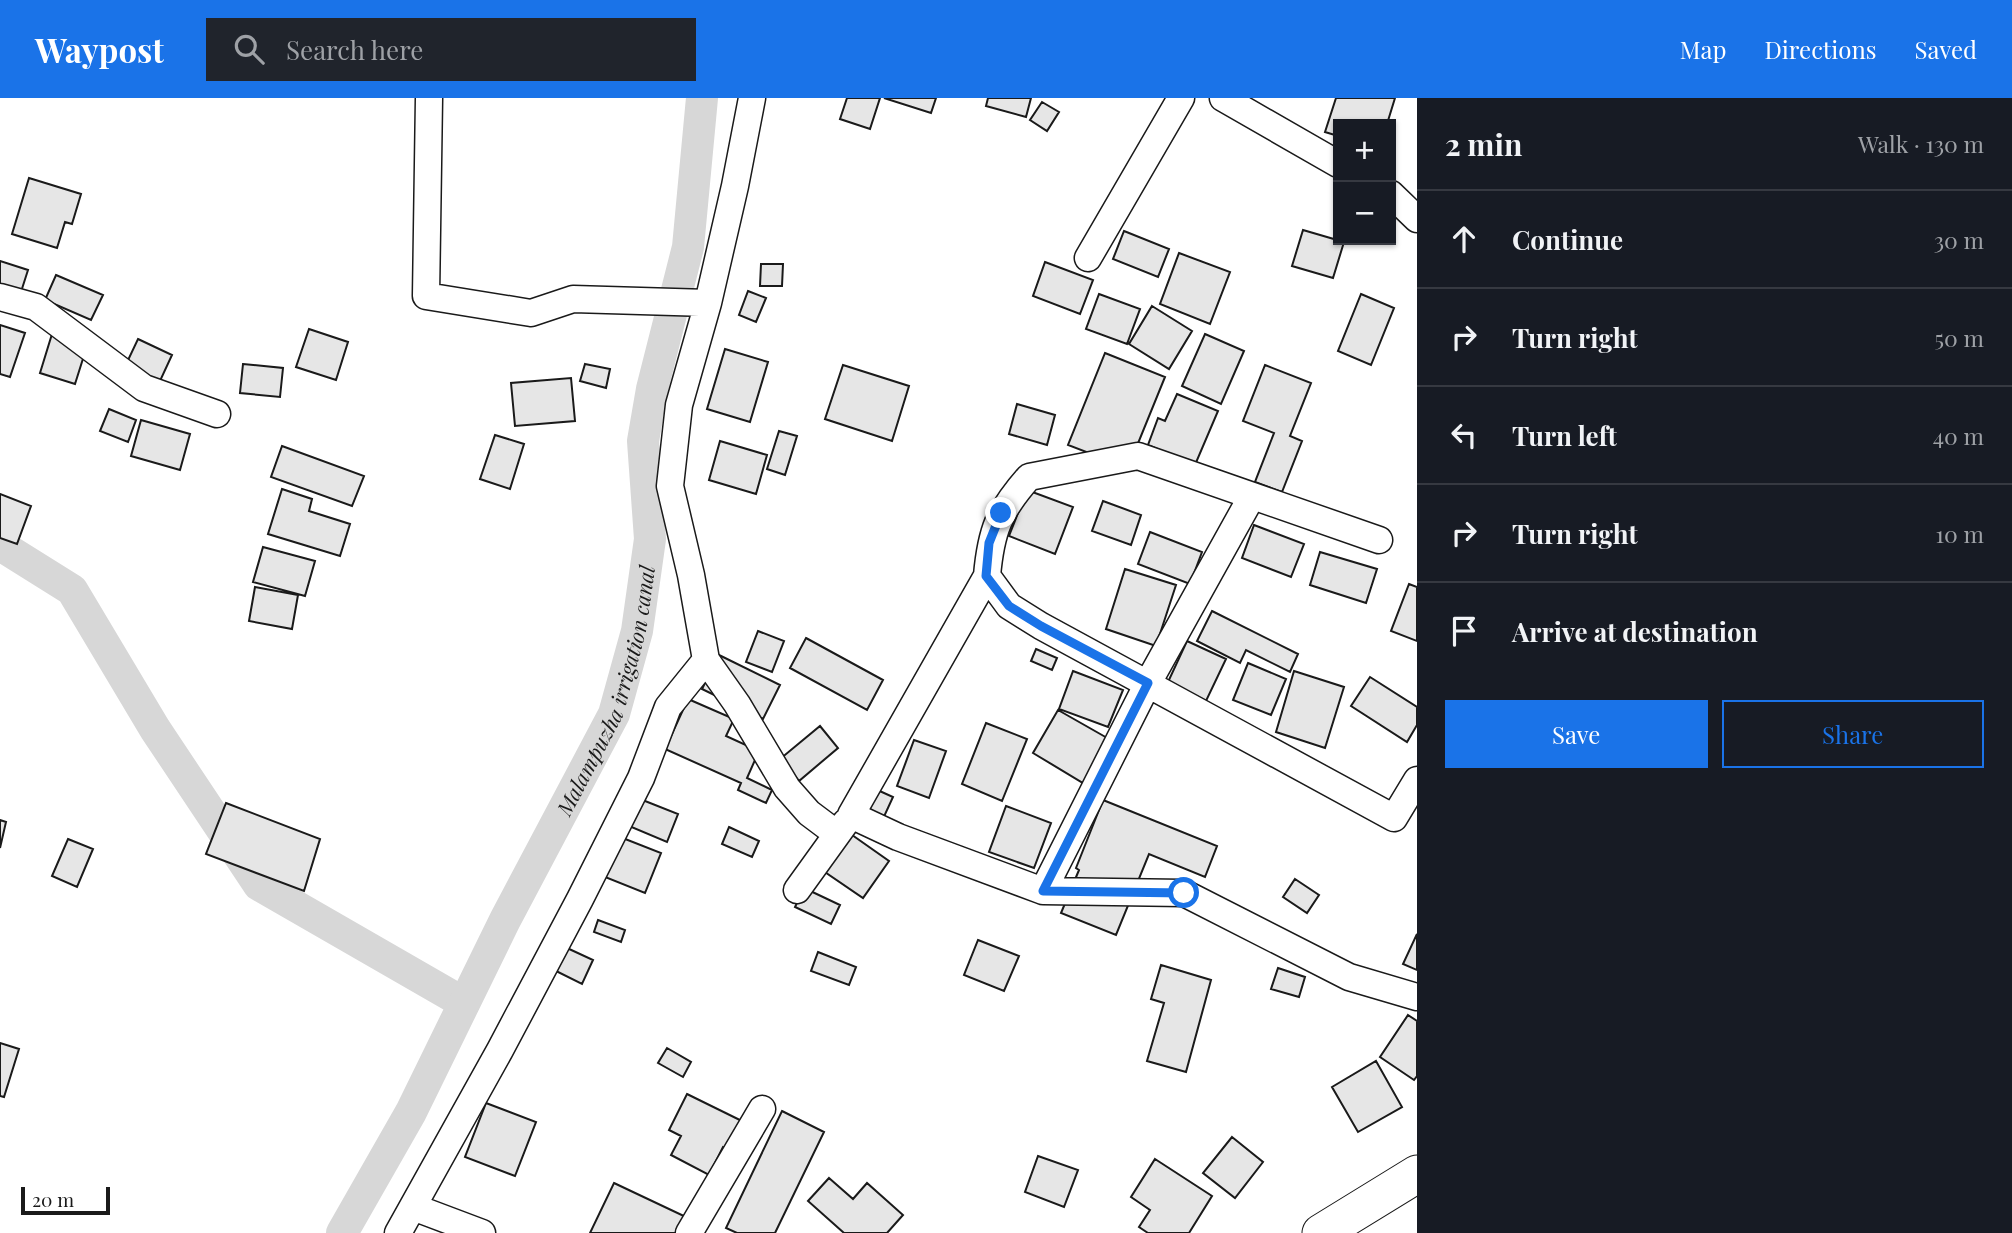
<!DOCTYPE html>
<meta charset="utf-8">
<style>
:root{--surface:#171b24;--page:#20242c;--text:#f1f3f6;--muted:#9ea1a6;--line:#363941;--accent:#1a73e8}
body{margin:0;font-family:"Playfair Display",serif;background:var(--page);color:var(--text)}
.controls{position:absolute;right:21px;top:21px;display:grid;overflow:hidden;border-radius:0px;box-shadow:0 2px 5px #0004}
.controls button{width:63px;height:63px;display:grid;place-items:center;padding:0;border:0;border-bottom:2px solid var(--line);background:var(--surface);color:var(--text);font:35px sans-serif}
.scale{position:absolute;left:21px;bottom:18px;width:89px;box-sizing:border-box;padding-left:7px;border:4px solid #1a1a1a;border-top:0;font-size:19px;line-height:24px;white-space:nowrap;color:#1a1a1a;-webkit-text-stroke:5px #fff;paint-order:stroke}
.stop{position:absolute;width:21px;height:21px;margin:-16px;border:5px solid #1a73e8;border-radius:50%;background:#fff}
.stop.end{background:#1a73e8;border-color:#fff;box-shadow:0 2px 7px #0008}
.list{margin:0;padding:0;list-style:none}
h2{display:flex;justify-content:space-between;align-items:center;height:91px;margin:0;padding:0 28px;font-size:30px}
h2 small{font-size:23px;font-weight:400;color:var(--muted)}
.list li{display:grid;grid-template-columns:46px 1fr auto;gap:21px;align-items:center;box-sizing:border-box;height:98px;padding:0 28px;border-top:2px solid var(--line)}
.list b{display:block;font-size:26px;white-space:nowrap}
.list em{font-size:23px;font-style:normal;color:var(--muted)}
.actions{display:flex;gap:14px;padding:21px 28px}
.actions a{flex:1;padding:16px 0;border:2px solid var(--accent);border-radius:0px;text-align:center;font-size:24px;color:var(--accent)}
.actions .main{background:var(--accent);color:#fff}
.icon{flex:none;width:38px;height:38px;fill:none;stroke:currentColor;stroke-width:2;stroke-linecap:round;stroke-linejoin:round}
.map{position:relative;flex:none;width:1417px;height:1135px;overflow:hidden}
header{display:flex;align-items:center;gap:42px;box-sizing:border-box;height:98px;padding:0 35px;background:var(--accent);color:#fff}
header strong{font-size:33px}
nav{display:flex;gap:38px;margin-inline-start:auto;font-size:24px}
.search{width:490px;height:63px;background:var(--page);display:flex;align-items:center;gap:18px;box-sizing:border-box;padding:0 24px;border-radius:0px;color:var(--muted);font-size:26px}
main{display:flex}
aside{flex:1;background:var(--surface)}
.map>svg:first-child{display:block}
</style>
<header>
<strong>Waypost</strong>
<div class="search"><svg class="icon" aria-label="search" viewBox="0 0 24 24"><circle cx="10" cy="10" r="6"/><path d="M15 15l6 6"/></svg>Search here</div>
<nav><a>Map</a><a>Directions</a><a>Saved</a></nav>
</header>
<main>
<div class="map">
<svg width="1417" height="1135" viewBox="0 0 1417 1135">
<rect width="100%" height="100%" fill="#fff"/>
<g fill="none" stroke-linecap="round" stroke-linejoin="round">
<g stroke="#d7d7d7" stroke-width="32">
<path d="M 0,447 L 72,492 L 155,631 L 259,787 L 464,905"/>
<path id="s1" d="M 342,1135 L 411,1014 L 505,822 L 614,616 L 637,533 L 650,441 L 643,343 L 652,291 L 688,149 L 702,0"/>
</g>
</g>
<path fill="#e6e6e6" stroke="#1a1a1a" stroke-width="2" d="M 847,0 L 880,0 L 870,31 L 840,21 Z
M 884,0 L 936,0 L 931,15 Z
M 988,0 L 1031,0 L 1026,19 L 986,8 Z
M 1336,0 L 1395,0 L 1387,26 L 1338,26 L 1338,38 L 1325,34 Z
M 1042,4 L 1059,14 L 1047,33 L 1030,22 Z
M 29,80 L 81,96 L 72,126 L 65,124 L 57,150 L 12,136 Z
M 1303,132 L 1344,144 L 1333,180 L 1292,168 Z
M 1124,133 L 1169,151 L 1158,179 L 1113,161 Z
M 1179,155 L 1230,174 L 1210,226 L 1160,206 Z
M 0,163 L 28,172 L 20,197 L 0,191 Z
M 1045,164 L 1093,182 L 1080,216 L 1033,198 Z
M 761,166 L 783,166 L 782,188 L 760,188 Z
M 56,177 L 103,197 L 91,222 L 45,202 Z
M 748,193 L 766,200 L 756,224 L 739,217 Z
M 1099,196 L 1140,211 L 1127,246 L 1086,231 Z
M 1361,196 L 1394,210 L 1371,267 L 1338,253 Z
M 1152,208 L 1192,233 L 1169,271 L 1129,246 Z
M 0,227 L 25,235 L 10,279 L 0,276 Z
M 309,231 L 348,244 L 336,282 L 296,269 Z
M 52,236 L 87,248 L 75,286 L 40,275 Z
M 1205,236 L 1244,253 L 1221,306 L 1182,288 Z
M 138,241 L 172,257 L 154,296 L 120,279 Z
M 725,251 L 768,264 L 750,324 L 707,311 Z
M 1105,255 L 1165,279 L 1128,370 L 1068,347 Z
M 243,266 L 283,270 L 280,299 L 240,295 Z
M 585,266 L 610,271 L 606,290 L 580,283 Z
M 843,267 L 909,288 L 892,343 L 825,321 Z
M 1265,267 L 1311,285 L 1290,338 L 1302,343 L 1282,394 L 1255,384 L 1274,335 L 1243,323 Z
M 571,280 L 575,323 L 515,328 L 511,285 Z
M 1177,296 L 1218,313 L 1195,367 L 1148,347 L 1158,320 L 1165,323 Z
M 1017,306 L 1055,317 L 1047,347 L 1009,336 Z
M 109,311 L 136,322 L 128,344 L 100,333 Z
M 141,322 L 190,336 L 180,372 L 131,358 Z
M 779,333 L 797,338 L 785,377 L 767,371 Z
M 495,337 L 524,346 L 510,391 L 480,381 Z
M 720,343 L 767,357 L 756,396 L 709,382 Z
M 282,348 L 364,378 L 352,408 L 271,379 Z
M 282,391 L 312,401 L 309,413 L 350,426 L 340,458 L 268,436 Z
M 1027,392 L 1073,409 L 1055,456 L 1009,438 Z
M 0,396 L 31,408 L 17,446 L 0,440 Z
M 1103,403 L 1141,417 L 1131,447 L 1092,433 Z
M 1254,427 L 1304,446 L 1291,479 L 1242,460 Z
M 1150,434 L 1202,454 L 1190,486 L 1138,466 Z
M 263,449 L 315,463 L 305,498 L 253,484 Z
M 1320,454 L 1377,471 L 1366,505 L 1310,487 Z
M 1125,471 L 1176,487 L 1156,548 L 1106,531 Z
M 1409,486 L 1417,489 L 1417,543 L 1391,533 Z
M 255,489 L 298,497 L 292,531 L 249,523 Z
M 1212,513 L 1298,556 L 1290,574 L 1246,552 L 1240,565 L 1197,543 Z
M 758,533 L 784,543 L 772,574 L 746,564 Z
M 806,540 L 883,582 L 867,612 L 790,570 Z
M 1187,543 L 1226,561 L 1206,603 L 1168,584 Z
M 1036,551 L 1057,560 L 1052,572 L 1031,563 Z
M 719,557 L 780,587 L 763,621 L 702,591 Z
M 1248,565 L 1286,581 L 1271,617 L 1233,602 Z
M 1073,573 L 1123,592 L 1108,629 L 1059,611 Z
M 1294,573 L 1344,589 L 1325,650 L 1276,634 Z
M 1370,579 L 1417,609 L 1417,627 L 1407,644 L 1351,608 Z
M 688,601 L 734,621 L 726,638 L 759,653 L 747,680 L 772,692 L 766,705 L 738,692 L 741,685 L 665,651 Z
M 1058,612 L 1109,641 L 1083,685 L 1033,655 Z
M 986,625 L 1027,641 L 1002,703 L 962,686 Z
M 820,628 L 838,650 L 799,683 L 780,661 Z
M 914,642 L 946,653 L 929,700 L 897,688 Z
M 873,690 L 893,699 L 882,723 L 862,713 Z
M 640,701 L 678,716 L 667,744 L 629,728 Z
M 1103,702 L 1217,748 L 1205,779 L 1149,756 L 1116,837 L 1061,815 L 1079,772 L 1076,770 Z
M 226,705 L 320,741 L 304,793 L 206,756 Z
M 1006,708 L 1051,725 L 1034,770 L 989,754 Z
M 0,722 L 6,724 L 0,750 Z
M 729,729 L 759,743 L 752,759 L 722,746 Z
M 845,732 L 889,763 L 863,800 L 819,770 Z
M 615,737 L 661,755 L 645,795 L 600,777 Z
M 68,741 L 93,751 L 77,789 L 52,778 Z
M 1295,781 L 1319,797 L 1307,815 L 1283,799 Z
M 804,790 L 840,807 L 831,826 L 795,809 Z
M 598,822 L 625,832 L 621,844 L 594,834 Z
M 1417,836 L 1417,872 L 1403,866 Z
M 978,842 L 1019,858 L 1004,893 L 964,877 Z
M 567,850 L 593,862 L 582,886 L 556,873 Z
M 818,854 L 856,869 L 849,887 L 811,873 Z
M 1161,867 L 1211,882 L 1186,974 L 1147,963 L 1164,905 L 1151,901 Z
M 1278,870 L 1305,879 L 1299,899 L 1271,891 Z
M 1408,917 L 1417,923 L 1417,978 L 1414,982 L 1380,959 Z
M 0,945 L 19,951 L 4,999 L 0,998 Z
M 667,950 L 691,964 L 683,979 L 658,965 Z
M 1376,963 L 1402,1009 L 1358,1034 L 1332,989 Z
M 687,996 L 746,1025 L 732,1053 L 723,1049 L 709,1077 L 671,1057 L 681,1038 L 669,1032 Z
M 486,1005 L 536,1024 L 515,1078 L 465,1059 Z
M 782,1013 L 824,1034 L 775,1135 L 737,1135 L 726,1130 Z
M 1232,1039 L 1263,1064 L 1235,1100 L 1203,1075 Z
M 1038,1058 L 1078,1072 L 1064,1109 L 1025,1094 Z
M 1155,1061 L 1212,1098 L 1189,1135 L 1148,1135 L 1139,1129 L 1150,1112 L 1131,1099 Z
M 829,1080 L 853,1101 L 867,1085 L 903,1117 L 887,1135 L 844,1135 L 808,1103 Z
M 614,1085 L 686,1119 L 678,1135 L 590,1135 Z"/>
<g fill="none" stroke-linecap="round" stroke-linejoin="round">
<g stroke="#1a1a1a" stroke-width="29">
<path id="street" d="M 429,0 L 426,198 L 531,215 L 573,201 L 708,205
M 1223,0 L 1338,66
M 1391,96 L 1417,121
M 1088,160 L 1181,0
M 0,199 L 36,209 L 144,290 L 217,316
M 1379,442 L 1138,358 L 1029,379 C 999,413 991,432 987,478 L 1009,508 L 1041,528 L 1394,720 L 1417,682
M 987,478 L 851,717 L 898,739 L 1043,793 L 1184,795 L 1349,879 L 1417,899
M 706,562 L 737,606 L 787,690 L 809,715 L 837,736
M 797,792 L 846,724
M 1043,793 L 1148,585 L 1252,398
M 413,1109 L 482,1135
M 398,1135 L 500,952 L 580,801 L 641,680 L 668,609 L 706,562 L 691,477 L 670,388 L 679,307 L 708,205 L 735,88 L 752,0
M 689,1135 L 762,1011"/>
</g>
<g stroke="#1a1a1a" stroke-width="39">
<path id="secondary" d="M 1321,1135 L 1417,1076"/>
</g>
<use href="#street" stroke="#fff" stroke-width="26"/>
<use href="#secondary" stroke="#fff" stroke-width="37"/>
</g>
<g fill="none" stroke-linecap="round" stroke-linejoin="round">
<path stroke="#1a73e8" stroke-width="9" d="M 1001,415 L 989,445 L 986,478 L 1009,508 L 1041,528 L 1148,585 L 1043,793 L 1184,795"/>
</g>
<g text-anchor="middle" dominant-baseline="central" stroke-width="5" stroke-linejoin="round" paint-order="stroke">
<g font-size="21" font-style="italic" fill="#1a1a1a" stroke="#fff">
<text stroke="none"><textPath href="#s1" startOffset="606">Malampuzha irrigation canal</textPath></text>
</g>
</g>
</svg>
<div class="controls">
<button>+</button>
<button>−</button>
</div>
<div class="scale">20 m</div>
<div class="stop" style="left:1184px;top:795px"></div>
<div class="stop end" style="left:1001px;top:415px"></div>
</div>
<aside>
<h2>2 min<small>Walk · 130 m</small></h2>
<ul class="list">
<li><svg class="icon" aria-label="ahead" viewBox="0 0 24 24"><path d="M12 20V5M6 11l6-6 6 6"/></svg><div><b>Continue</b></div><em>30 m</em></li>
<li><svg class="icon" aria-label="right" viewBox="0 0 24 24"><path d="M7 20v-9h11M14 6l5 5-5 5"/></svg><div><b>Turn right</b></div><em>50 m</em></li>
<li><svg class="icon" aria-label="left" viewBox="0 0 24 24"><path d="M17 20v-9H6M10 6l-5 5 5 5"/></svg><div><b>Turn left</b></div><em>40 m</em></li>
<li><svg class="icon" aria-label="right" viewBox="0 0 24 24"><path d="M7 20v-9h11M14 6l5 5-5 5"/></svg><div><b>Turn right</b></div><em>10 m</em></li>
<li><svg class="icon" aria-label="arrive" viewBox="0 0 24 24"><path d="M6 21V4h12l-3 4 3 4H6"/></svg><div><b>Arrive at destination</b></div></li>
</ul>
<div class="actions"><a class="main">Save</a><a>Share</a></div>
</aside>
</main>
